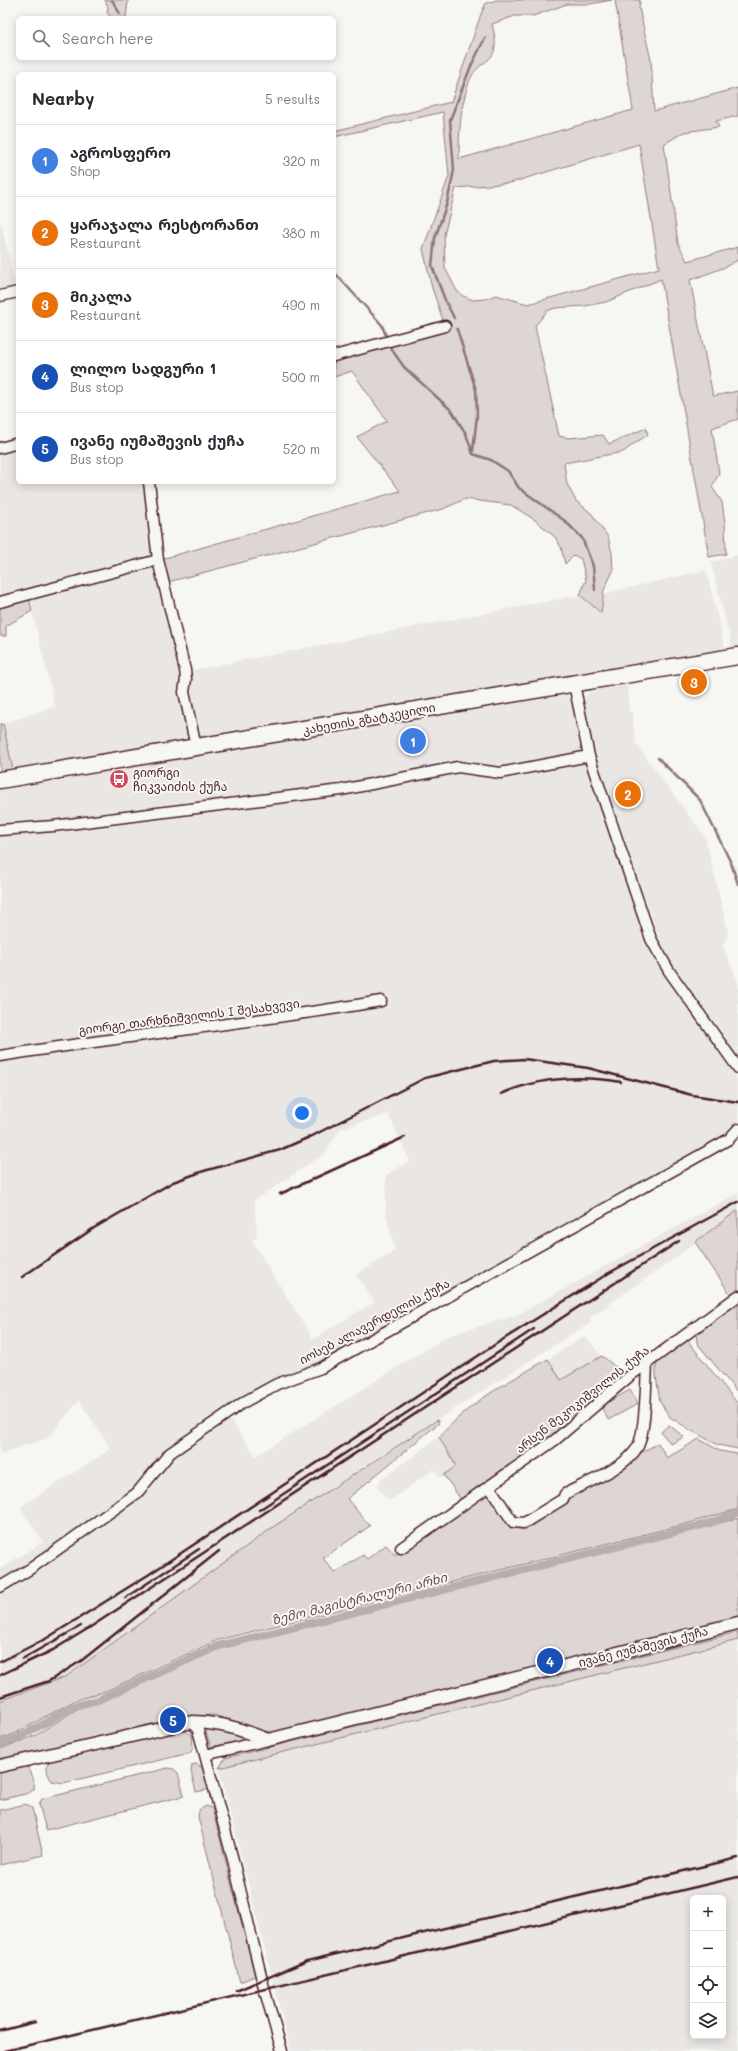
<!DOCTYPE html>
<meta charset="utf-8">
<style>
:root{--surface:#fff;--page:#f7f7f7;--text:#2b2b33;--muted:#7c7c81;--line:#e1e1e2;--accent:#1a73e8}
body{margin:0;font-family:Mali,"Noto Sans Georgian",sans-serif;background:var(--page);color:var(--text)}
.controls{position:absolute;right:12px;bottom:12px;display:grid;overflow:hidden;border-radius:6px;box-shadow:0 2px 10px #0003}
.controls button{width:36px;height:36px;display:grid;place-items:center;padding:0;border:0;border-bottom:1px solid var(--line);background:var(--surface);color:var(--text);font:20px sans-serif}
.you{position:absolute;left:302px;top:1113px;width:14px;height:14px;margin:-10px;border:3px solid #fff;border-radius:50%;background:#1a73e8;box-shadow:0 0 0 6px #1a73e833}
.badge{display:grid;place-items:center;width:26px;height:26px;border-radius:50%;background:var(--accent);color:#fff;font-size:13px;font-weight:700}
.pin{position:absolute;translate:-50% -50%;border:2px solid #fff;box-shadow:0 1px 4px #0006}
.list{margin:0;padding:0;list-style:none}
h2{display:flex;justify-content:space-between;align-items:center;height:52px;margin:0;padding:0 16px;font-size:17px}
h2 small{font-size:13px;font-weight:400;color:var(--muted)}
.list li{display:grid;grid-template-columns:26px 1fr auto;gap:12px;align-items:center;box-sizing:border-box;height:72px;padding:0 16px;border-top:1px solid var(--line)}
.list b{display:block;font-size:15px;white-space:nowrap}
.list p{margin:0;font-size:13px;white-space:nowrap;color:var(--muted)}
.list em{font-size:13px;font-style:normal;color:var(--muted)}
.icon{flex:none;width:22px;height:22px;fill:none;stroke:currentColor;stroke-width:2;stroke-linecap:round;stroke-linejoin:round}
.map{position:relative;flex:none;width:738px;height:2051px;overflow:hidden}
.search{position:absolute;background:var(--surface);box-shadow:0 2px 10px #0003;left:16px;top:16px;width:320px;height:44px;display:flex;align-items:center;gap:10px;box-sizing:border-box;padding:0 14px;border-radius:6px;color:var(--muted);font-size:15px}
.panel{position:absolute;background:var(--surface);box-shadow:0 2px 10px #0003;left:16px;top:72px;width:320px;height:412px;border-radius:6px}
.map>svg:first-child{display:block}
</style>
<div class="map">
<svg width="738" height="2051" viewBox="0 0 738 2051">
<rect width="100%" height="100%" fill="#f6f6f2"/>
<filter id="ink" filterUnits="userSpaceOnUse"><feTurbulence type="fractalNoise" baseFrequency=".025" numOctaves="2"/><feDisplacementMap in="SourceGraphic" scale="8" xChannelSelector="R" yChannelSelector="G"/><feConvolveMatrix kernelMatrix="1 2 1 2 8 2 1 2 1" color-interpolation-filters="sRGB"/></filter>
<g filter="url(#ink)">
<path fill="#e9e6e3" fill-rule="evenodd" d="M 0,219 L 17,292 L 0,296 Z
M 18,443 L 18,482 L 149,482 L 155,525 L 185,670 L 192,739 L 13,770 L 3,724 L 55,706 L 28,594 L 0,602 L 0,448 Z
M 738,555 L 738,650 L 733,650 L 711,562 Z
M 706,570 L 726,652 L 196,739 L 186,692 L 188,671 L 580,595 L 600,613 L 603,594 Z
M 627,685 L 629,712 L 632,712 L 636,744 L 705,837 L 728,932 L 723,946 L 738,982 L 738,1062 L 721,1031 L 669,963 L 658,936 L 611,799 L 592,752 L 582,710 L 587,694 L 592,691 Z
M 567,695 L 574,705 L 667,977 L 732,1068 L 738,1083 L 738,1119 L 736,1127 L 322,1363 L 224,1411 L 256,1456 L 447,1336 L 517,1315 L 738,1193 L 738,1210 L 668,1263 L 589,1318 L 591,1322 L 353,1473 L 66,1676 L 0,1701 L 0,1569 L 43,1542 L 20,1507 L 111,1449 L 79,1400 L 48,1438 L 0,1454 L 0,789 ZM 388,1114 L 410,1161 L 386,1175 L 386,1212 L 395,1251 L 356,1275 L 375,1302 L 313,1339 L 252,1241 L 257,1237 L 254,1201 L 325,1153 L 340,1129 Z
M 585,1336 L 602,1356 L 561,1380 L 548,1359 Z
M 439,1437 L 456,1466 L 440,1478 L 434,1469 L 389,1501 L 377,1486 L 382,1479 Z
M 738,1640 L 738,2051 L 291,2051 L 219,1768 ZM 693,1898 L 723,1898 L 723,2036 L 693,2036 Z"/>
<path fill="#ddd6d5" stroke="#947a80" fill-rule="evenodd" d="M 105,0 L 128,0 L 126,18 L 112,18 L 107,13 L 108,7 Z
M 497,0 L 612,0 L 590,4 L 567,4 L 533,16 L 515,16 L 492,24 C 504,69 479,54 469,82 C 460,107 459,133 459,159 L 633,110 L 615,0 L 640,0 L 639,8 L 651,60 L 654,111 L 738,88 L 738,116 L 716,121 L 719,127 L 684,132 L 664,144 L 678,243 L 687,261 L 738,247 L 738,260 L 723,268 L 690,280 L 713,396 L 738,391 L 738,419 L 712,428 L 719,473 L 712,487 L 722,502 L 725,523 L 726,554 L 709,557 L 661,279 L 606,302 L 585,306 L 555,308 L 547,311 L 535,326 L 559,436 L 569,438 L 603,435 L 609,444 L 646,428 L 648,435 L 638,441 L 623,452 L 564,463 L 567,484 L 576,501 L 591,513 L 608,537 L 612,553 L 613,571 L 604,590 L 601,613 L 580,595 L 586,580 L 581,559 L 574,555 L 565,564 L 561,547 L 555,537 L 535,520 L 511,505 L 465,499 L 443,509 L 164,583 L 158,560 L 400,491 L 357,437 L 387,421 L 352,371 L 334,377 L 334,356 L 445,326 L 432,288 L 423,249 L 449,176 L 443,112 L 334,137 L 334,131 L 451,102 L 481,14 L 486,3 ZM 639,144 L 659,268 L 528,304 L 496,295 L 486,299 L 473,300 L 463,296 L 457,291 L 445,268 L 444,235 L 456,188 L 510,183 Z
M 28,594 L 32,611 L 6,626 L 6,636 L 0,636 L 0,602 Z
M 0,724 L 3,724 L 13,770 L 0,772 Z
M 738,1210 L 738,1294 L 733,1298 L 695,1242 Z
M 738,1301 L 738,1393 L 697,1343 L 696,1332 Z
M 687,1340 L 738,1404 L 738,1449 L 718,1445 L 692,1431 L 670,1417 L 660,1402 L 656,1376 L 656,1366 L 659,1360 Z
M 602,1356 L 627,1376 L 563,1430 L 462,1501 L 444,1475 L 456,1466 L 439,1437 C 472,1400 505,1384 548,1359 L 561,1380 Z
M 630,1390 L 638,1404 L 608,1420 L 601,1406 Z
M 437,1420 L 439,1423 L 347,1499 L 370,1526 L 323,1558 L 335,1573 L 363,1555 L 367,1559 L 386,1545 L 395,1555 L 487,1491 L 514,1528 L 526,1530 L 563,1503 L 567,1496 L 658,1443 L 667,1458 L 699,1439 L 720,1451 L 738,1454 L 738,1509 L 682,1525 L 218,1640 L 106,1691 L 74,1701 L 14,1734 L 0,1739 L 0,1701 L 67,1676 L 276,1525 Z
M 669,1425 L 684,1437 L 671,1444 L 661,1432 Z
M 738,1518 L 738,1617 L 275,1733 L 261,1730 L 214,1715 L 187,1716 L 0,1760 L 0,1749 L 36,1735 L 77,1709 L 112,1697 L 220,1649 L 695,1530 Z
M 738,1632 L 738,1640 L 219,1768 L 225,1758 Z
M 204,1726 L 248,1739 L 211,1747 Z
M 181,1729 L 192,1735 L 193,1748 L 190,1753 L 63,1783 L 52,1781 C 47,1774 45,1768 49,1760 Z
M 196,1764 L 202,1767 L 210,1789 L 196,1792 L 191,1771 L 192,1765 Z
M 19,1767 L 28,1767 C 32,1774 35,1781 34,1789 L 29,1793 L 0,1800 L 0,1772 Z
M 168,1768 L 174,1769 L 178,1773 L 184,1796 L 46,1830 L 39,1804 L 42,1799 Z
M 26,1804 L 32,1808 L 43,1855 L 0,1865 L 0,1810 Z
M 206,1806 L 212,1808 L 255,1976 L 240,1982 L 198,1817 L 199,1810 Z"/>
<g fill="none" stroke-linecap="round" stroke-linejoin="round">
<path stroke="#8e747a" stroke-width="2.5" d="M 112,0 L 120,14
M 334,272 L 382,325 L 386,336
M 454,318 L 445,300 L 432,266 L 435,238 L 447,203 L 454,170 L 450,120 L 471,66 L 485,38
M 457,329 L 476,390 L 477,415 L 473,451
M 390,347 L 404,367 L 452,411 L 466,434 L 473,454 L 491,460 L 508,471 L 519,488 L 565,521 L 582,538 L 593,566 L 595,590
M 658,758 L 700,800 L 731,863 L 738,884"/>
<path stroke="#bbadae" stroke-width="8" d="M 0,1744 L 17,1738 L 47,1722 L 71,1707 L 98,1700 L 218,1646 L 575,1557 L 710,1523 L 738,1513"/>
<g stroke="#4a1f2b" stroke-width="13">
<path id="minor" d="M 0,296 L 18,292
M 334,356 L 445,326
M 0,448 L 18,443
M 149,482 L 158,560 L 185,670 L 186,679 L 184,692 L 196,747
M 0,602 L 158,560
M 574,684 L 589,756 L 651,939 L 669,971 L 738,1068
M 0,830 L 53,826 L 341,790 L 458,767 L 500,773 L 589,756
M 0,1056 C 127,1035 254,1023 381,1001
M 489,1486 L 513,1522 L 524,1523 L 563,1499 L 565,1494 C 586,1483 625,1468 637,1448 C 646,1434 646,1381 647,1363
M 401,1548 L 555,1440 L 631,1375 L 738,1296
M 0,1587 L 30,1569 L 137,1493 L 170,1453 L 244,1402 L 277,1384 L 321,1368 L 729,1139 L 738,1129
M 192,1722 L 198,1730 L 205,1755 L 233,1860 L 264,1988 L 282,2051
M 205,1755 L 268,1740"/>
</g>
<g stroke="#4a1f2b" stroke-width="15">
<path id="tertiary" d="M 0,1766 L 192,1722 C 223,1723 240,1729 268,1740 L 738,1623"/>
</g>
<g stroke="#4a1f2b" stroke-width="19">
<path id="trunk" d="M 0,780 L 738,656"/>
</g>
<use href="#minor" stroke="#f6f6f2" stroke-width="10"/>
<use href="#tertiary" stroke="#f6f6f2" stroke-width="12"/>
<use href="#trunk" stroke="#f6f6f2" stroke-width="16"/>
<path stroke="#4a1f2b" stroke-width="2.5" d="M 501,1094 C 540,1077 580,1075 621,1082
M 280,1194 L 405,1137
M 22,1277 L 94,1228 L 173,1182 L 204,1171 L 280,1150 L 314,1135 L 425,1078 L 494,1061 L 524,1059 L 588,1068 L 692,1095 L 738,1102
M 259,1510 L 534,1329
M 125,1598 L 199,1549
M 22,1659 L 81,1626
M 0,1662 L 47,1638 L 148,1575 L 499,1342 L 609,1273 L 738,1202
M 0,1675 L 53,1650 L 89,1628 L 679,1241
M 0,1697 L 49,1681 L 81,1661 L 219,1551
M 236,1991 L 307,1961 L 738,1858
M 0,2031 L 35,2022
M 4,2051 L 738,1877"/>
</g>
</g>
<defs>
<g id="bus-disc" transform="scale(1)"><circle r="9.5" fill="#d1495b" stroke="#f6f6f2"/><path d="M-5-6H5V4H4V6H2V4H-2V6H-4V4H-5ZM-3.5-4V0h7V-4ZM-3.5 1.2v1.5H-2V1.2ZM2 1.2v1.5H3.5V1.2Z" fill="#fff"/></g>
</defs>
<g fill-rule="evenodd">
<use href="#bus-disc" x="119" y="779"/>
</g>
<g text-anchor="middle" dominant-baseline="central" stroke-width="4" stroke-linejoin="round" paint-order="stroke">
<g font-size="12" fill="#4a1f2b" stroke="#f6f6f2">
<text transform="translate(369 718) rotate(-10)">კახეთის გზატკეცილი</text>
<text transform="translate(189 1016) rotate(-7)">გიორგი თარხნიშვილის I შესახვევი</text>
<text transform="translate(374 1321) rotate(-28)">იოსებ ალავერდელის ქუჩა</text>
<text transform="translate(582 1399) rotate(-38)">არსენ მეკოკიშვილის ქუჩა</text>
<text transform="translate(643 1646) rotate(-14)">ივანე იუმაშევის ქუჩა</text>
</g>
<g font-size="12" fill="#4a1f2b" stroke="#f6f6f2" text-anchor="start">
<text x="133" y="772">გიორგი<tspan x="133" dy="14">ჩიკვაიძის ქუჩა</tspan></text>
</g>
<g font-size="13" font-style="italic" fill="#6c4a52" stroke="#f6f6f2">
<text transform="translate(359 1598) rotate(-14)">ზემო მაგისტრალური არხი</text>
</g>
</g>
</svg>
<div class="controls">
<button>+</button>
<button>−</button>
<button><svg class="icon" aria-label="locate" viewBox="0 0 24 24"><circle cx="12" cy="12" r="6"/><path d="M12 2v4M12 18v4M2 12h4M18 12h4"/></svg></button>
<button><svg class="icon" aria-label="layers" viewBox="0 0 24 24"><path d="M12 4l9 5-9 5-9-5zM3 14l9 5 9-5"/></svg></button>
</div>
<div class="you"></div>
<div class="pin badge" style="left:413px;top:741px;background:#3f7fe0">1</div>
<div class="pin badge" style="left:628px;top:794px;background:#e8710a">2</div>
<div class="pin badge" style="left:694px;top:682px;background:#e8710a">3</div>
<div class="pin badge" style="left:550px;top:1661px;background:#1a4fb4">4</div>
<div class="pin badge" style="left:173px;top:1720px;background:#1a4fb4">5</div>
<div class="search"><svg class="icon" aria-label="search" viewBox="0 0 24 24"><circle cx="10" cy="10" r="6"/><path d="M15 15l6 6"/></svg>Search here</div>
<section class="panel">
<h2>Nearby<small>5 results</small></h2>
<ul class="list">
<li><span class="badge" style="background:#3f7fe0">1</span><div><b>აგროსფერო</b><p>Shop</p></div><em>320 m</em></li>
<li><span class="badge" style="background:#e8710a">2</span><div><b>ყარაჯალა რესტორანთ</b><p>Restaurant</p></div><em>380 m</em></li>
<li><span class="badge" style="background:#e8710a">3</span><div><b>მიკალა</b><p>Restaurant</p></div><em>490 m</em></li>
<li><span class="badge" style="background:#1a4fb4">4</span><div><b>ლილო სადგური 1</b><p>Bus stop</p></div><em>500 m</em></li>
<li><span class="badge" style="background:#1a4fb4">5</span><div><b>ივანე იუმაშევის ქუჩა</b><p>Bus stop</p></div><em>520 m</em></li>
</ul>
</section>
</div>
